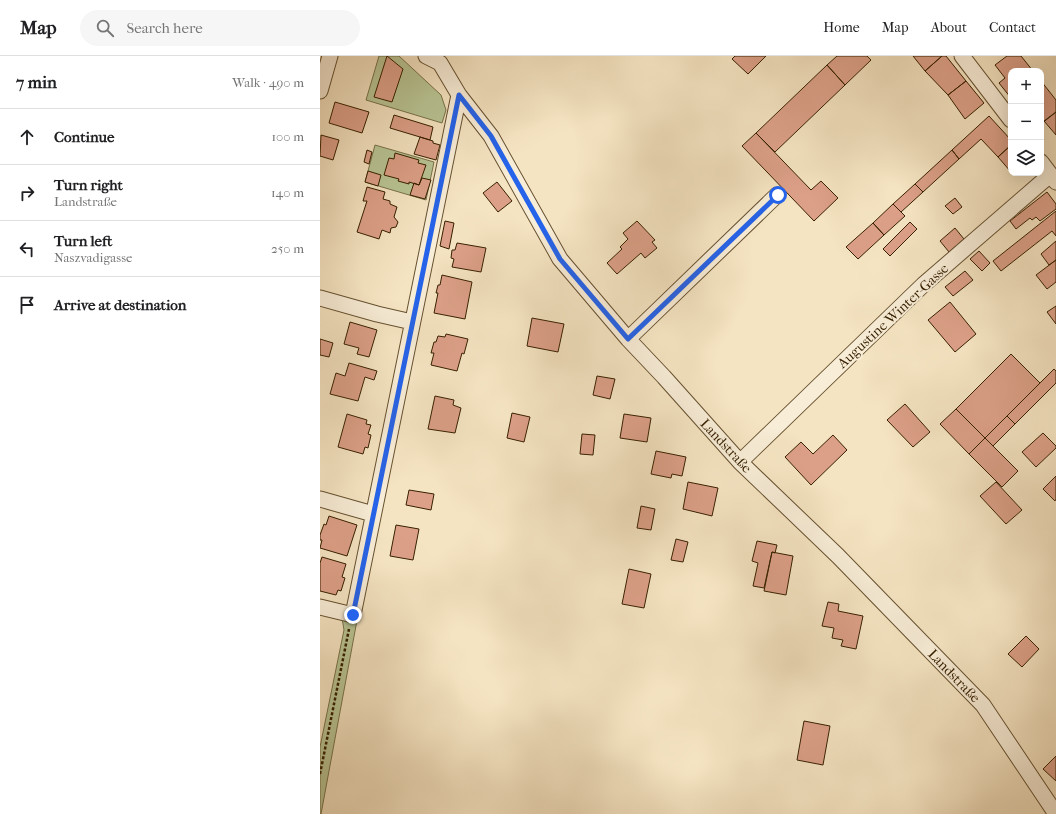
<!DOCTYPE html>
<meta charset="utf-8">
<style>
:root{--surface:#fff;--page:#f6f6f6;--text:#202124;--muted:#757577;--line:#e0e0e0}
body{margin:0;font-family:"IM FELL French Canon",serif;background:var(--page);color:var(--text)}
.controls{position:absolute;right:12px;top:12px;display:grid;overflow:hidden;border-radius:8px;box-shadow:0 4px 16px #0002}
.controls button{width:36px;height:36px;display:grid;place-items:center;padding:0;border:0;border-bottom:1px solid var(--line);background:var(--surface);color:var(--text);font:20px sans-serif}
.stop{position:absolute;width:12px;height:12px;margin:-9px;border:3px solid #2563eb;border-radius:50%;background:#fff}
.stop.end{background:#2563eb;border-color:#fff;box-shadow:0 1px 4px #0008}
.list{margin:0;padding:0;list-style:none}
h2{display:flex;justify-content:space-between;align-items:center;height:52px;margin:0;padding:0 16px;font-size:17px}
h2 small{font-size:13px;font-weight:400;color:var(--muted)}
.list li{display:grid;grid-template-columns:26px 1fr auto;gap:12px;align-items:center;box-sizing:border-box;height:56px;padding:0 16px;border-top:1px solid var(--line)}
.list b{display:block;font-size:15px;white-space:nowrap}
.list p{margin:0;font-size:13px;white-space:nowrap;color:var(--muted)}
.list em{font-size:13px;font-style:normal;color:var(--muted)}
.icon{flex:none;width:22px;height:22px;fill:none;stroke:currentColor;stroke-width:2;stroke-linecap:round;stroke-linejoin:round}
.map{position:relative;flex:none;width:736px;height:758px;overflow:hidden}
header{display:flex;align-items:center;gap:24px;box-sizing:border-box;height:56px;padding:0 20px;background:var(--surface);border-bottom:1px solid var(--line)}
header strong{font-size:19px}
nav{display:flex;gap:22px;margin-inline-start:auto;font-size:14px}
.search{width:280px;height:36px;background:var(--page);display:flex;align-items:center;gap:10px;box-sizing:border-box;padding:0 14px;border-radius:22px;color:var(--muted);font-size:15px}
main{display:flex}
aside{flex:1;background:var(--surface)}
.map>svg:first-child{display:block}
</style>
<header>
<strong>Map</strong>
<div class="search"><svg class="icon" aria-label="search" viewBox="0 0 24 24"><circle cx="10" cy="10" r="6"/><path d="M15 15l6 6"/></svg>Search here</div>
<nav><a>Home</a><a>Map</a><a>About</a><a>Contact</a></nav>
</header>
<main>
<aside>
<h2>7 min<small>Walk · 490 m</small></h2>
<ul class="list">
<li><svg class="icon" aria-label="ahead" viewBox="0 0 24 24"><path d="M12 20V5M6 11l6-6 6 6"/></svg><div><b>Continue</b></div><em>100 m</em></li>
<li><svg class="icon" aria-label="right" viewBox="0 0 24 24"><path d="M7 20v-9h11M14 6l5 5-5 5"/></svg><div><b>Turn right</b><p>Landstraße</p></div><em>140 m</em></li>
<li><svg class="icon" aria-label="left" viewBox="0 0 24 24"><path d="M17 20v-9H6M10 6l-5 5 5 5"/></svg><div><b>Turn left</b><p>Naszvadigasse</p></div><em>250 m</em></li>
<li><svg class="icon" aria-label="arrive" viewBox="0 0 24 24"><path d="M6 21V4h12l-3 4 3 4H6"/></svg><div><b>Arrive at destination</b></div></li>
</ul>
</aside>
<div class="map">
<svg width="736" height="758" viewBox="0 0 736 758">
<rect width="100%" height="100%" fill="#f5e4c2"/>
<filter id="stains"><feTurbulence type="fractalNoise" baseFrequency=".005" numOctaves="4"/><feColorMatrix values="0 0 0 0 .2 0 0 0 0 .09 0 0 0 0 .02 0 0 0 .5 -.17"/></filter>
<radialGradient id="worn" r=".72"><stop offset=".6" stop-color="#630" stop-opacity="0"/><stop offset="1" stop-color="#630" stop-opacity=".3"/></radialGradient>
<path fill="#b9c595" stroke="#78724a" d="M 59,0 L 79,0 L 121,39 L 126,54 L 122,67 L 46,44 Z
M 55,89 L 114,106 L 106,144 L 45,126 Z
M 38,559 L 1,758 L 0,758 L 0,691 L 24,574 L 22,562 Z"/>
<path fill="#dca088" stroke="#372000" d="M 67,0 L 83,13 L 72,46 L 54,41 Z
M 415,0 L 446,0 L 428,18 L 412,3 Z
M 517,0 L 547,0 L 551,4 L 525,29 L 507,9 Z
M 593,0 L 622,0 L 605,15 Z
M 622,0 L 626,0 L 646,25 L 628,39 L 605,15 Z
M 687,0 L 701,0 L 713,15 L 691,15 L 691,42 L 679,27 L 685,22 L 675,9 Z
M 507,9 L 525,29 L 455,96 L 436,77 Z
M 646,25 L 664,47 L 645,63 L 628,39 Z
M 721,25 L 736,44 L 736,56 L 721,68 Z
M 15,46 L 49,56 L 42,77 L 9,67 Z
M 736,56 L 736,79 L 724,65 Z
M 74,59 L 113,71 L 110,84 L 70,72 Z
M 669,60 L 691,84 L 691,89 L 678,101 L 661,83 L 639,103 L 632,94 Z
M 436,77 L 491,134 L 501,125 L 518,142 L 494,165 L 422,90 Z
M 1,79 L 19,84 L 13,104 L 0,100 Z
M 100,81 L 113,85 L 113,87 L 120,89 L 116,104 L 94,98 Z
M 691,89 L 691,116 L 678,101 Z
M 47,94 L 52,96 L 49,108 L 44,106 Z
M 632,94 L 639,103 L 603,136 L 595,128 Z
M 75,97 L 99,104 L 98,107 L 106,109 L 99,129 L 89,126 L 89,128 L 78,125 L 79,123 L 64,119 L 69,102 L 74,103 Z
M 48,115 L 61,119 L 58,130 L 45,126 Z
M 102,122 L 111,124 L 105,143 L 90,139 L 94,127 L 99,129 Z
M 177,126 L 192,145 L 178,156 L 163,137 Z
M 595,128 L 603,136 L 581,156 L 573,148 Z
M 47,131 L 65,136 L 63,143 L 70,145 L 70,148 L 77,151 L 74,161 L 78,166 L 76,171 L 71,172 L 70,177 L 62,174 L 59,183 L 37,176 L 47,145 L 43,145 Z
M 727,136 L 736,148 L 736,153 L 720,165 L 716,161 L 712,164 L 710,162 L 696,173 L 690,165 Z
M 635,142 L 642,151 L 633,158 L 625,150 Z
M 573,148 L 585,160 L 564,179 L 553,167 Z
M 736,155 L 736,180 L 732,175 L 681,215 L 673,205 Z
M 125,165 L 134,167 L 129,193 L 120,190 Z
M 317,165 L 335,184 L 332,186 L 337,192 L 325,202 L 321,197 L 297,218 L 287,207 L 302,193 L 300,191 L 308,183 L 303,177 Z
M 590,166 L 597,173 L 570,200 L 563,193 Z
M 553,167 L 564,179 L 538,203 L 526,191 Z
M 635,172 L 644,183 L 629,196 L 620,185 Z
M 736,185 L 736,204 L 729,209 L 721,198 Z
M 137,187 L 166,192 L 161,216 L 132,211 L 134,203 L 131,202 L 132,194 L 135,194 Z
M 659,195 L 670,207 L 662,215 L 650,203 Z
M 736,204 L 736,226 L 727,233 L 716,219 Z
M 645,215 L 653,224 L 633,240 L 625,231 Z
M 122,219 L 152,226 L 145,263 L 114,257 L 118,237 L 116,237 L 118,229 L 120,229 Z
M 630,246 L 656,278 L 635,296 L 608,264 Z
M 736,250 L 736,268 L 727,256 Z
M 212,262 L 244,268 L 238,296 L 207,290 Z
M 30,266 L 57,274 L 49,301 L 37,298 L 39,292 L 24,288 Z
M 126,278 L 148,283 L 144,298 L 142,297 L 137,315 L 111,309 L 114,297 L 111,297 L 114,286 L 116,286 L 118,280 L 125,281 Z
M 0,283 L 13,287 L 9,301 L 0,299 Z
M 691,298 L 720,327 L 665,382 L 636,353 Z
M 29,307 L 57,315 L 54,324 L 45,321 L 38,345 L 10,338 L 16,317 L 25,320 Z
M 734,313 L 736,315 L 736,327 L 695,368 L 687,360 Z
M 277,320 L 295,323 L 290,343 L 273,339 Z
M 115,340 L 134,344 L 133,349 L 141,352 L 135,377 L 108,373 Z
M 585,348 L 610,376 L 593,391 L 567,364 Z
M 636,353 L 665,382 L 649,398 L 620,368 Z
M 192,357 L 210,361 L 204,386 L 187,382 Z
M 27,358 L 47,364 L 46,368 L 51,369 L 48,378 L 51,379 L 48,392 L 45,391 L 43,398 L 18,391 Z
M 304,358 L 331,362 L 327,386 L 300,382 Z
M 687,360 L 695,368 L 673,390 L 665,382 Z
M 723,377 L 736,390 L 736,392 L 716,411 L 702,396 Z
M 262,378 L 275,379 L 273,399 L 260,398 Z
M 513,379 L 527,394 L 491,429 L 465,401 L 481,386 L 493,398 Z
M 665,382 L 698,415 L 682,431 L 649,398 Z
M 336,395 L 366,401 L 362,420 L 352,418 L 351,422 L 331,418 Z
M 736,420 L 736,443 L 735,445 L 723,433 Z
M 368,426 L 398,432 L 392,460 L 363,453 Z
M 676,426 L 702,454 L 686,468 L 660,440 Z
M 89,434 L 114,438 L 111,454 L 86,449 Z
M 321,450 L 335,453 L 331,474 L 317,472 Z
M 9,460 L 37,469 L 27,500 L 0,492 L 2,484 L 0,484 L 0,479 L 4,468 L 6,469 Z
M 76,469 L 99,473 L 93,504 L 70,500 Z
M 356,483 L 368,486 L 363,506 L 351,504 Z
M 437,485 L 457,489 L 455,497 L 452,496 L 444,532 L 433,530 L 438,507 L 432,505 Z
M 452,496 L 473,500 L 466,539 L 444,535 Z
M 2,501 L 26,508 L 22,521 L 25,522 L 21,535 L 18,534 L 16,539 L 0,535 L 0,507 Z
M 309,513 L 331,518 L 324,552 L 302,548 Z
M 508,546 L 519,548 L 518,555 L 543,560 L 536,593 L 521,590 L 523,584 L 512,582 L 514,572 L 502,570 Z
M 706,580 L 719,593 L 702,611 L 688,598 Z
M 484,665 L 510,670 L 503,709 L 477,704 Z
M 736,700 L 736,725 L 723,713 Z"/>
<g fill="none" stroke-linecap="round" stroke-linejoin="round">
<g stroke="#665130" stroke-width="17">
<path id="minor" d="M 106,0 L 120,7 L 139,39 L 171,80 L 240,203 L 308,283 L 344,321 L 420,406 L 518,500 L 663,649 L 736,758
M 642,0 L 691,64
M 0,35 L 10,0
M 721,106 L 736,126
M 0,242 L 57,258 L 92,266
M 308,283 L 457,139
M 420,406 L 603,229 L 730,119
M 0,443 L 53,458
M 0,551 L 33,559 L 139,39"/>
</g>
<path stroke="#372000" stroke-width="2.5" stroke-dasharray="3 2" stroke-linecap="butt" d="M 0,718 L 29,573"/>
<use href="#minor" stroke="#f8edd7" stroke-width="15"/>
</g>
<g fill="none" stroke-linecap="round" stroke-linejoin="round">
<path stroke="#2563eb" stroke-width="5" d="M 33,559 L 139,39 L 171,80 L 240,203 L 308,283 L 458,139"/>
</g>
<g text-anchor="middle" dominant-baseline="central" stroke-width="4" stroke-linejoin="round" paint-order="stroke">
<g font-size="14" fill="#372000" stroke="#f8edd7">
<text transform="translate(573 260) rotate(-43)">Augustine Winter-Gasse</text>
<text transform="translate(406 390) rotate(47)">Landstraße</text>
<text transform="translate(634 620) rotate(46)">Landstraße</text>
</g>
</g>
<rect width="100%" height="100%" filter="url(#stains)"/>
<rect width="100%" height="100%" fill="url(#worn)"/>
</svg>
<div class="controls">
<button>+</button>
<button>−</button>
<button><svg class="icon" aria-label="layers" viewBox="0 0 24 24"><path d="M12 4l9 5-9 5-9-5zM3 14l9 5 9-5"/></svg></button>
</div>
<div class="stop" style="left:458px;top:139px"></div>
<div class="stop end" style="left:33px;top:559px"></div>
</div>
</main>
